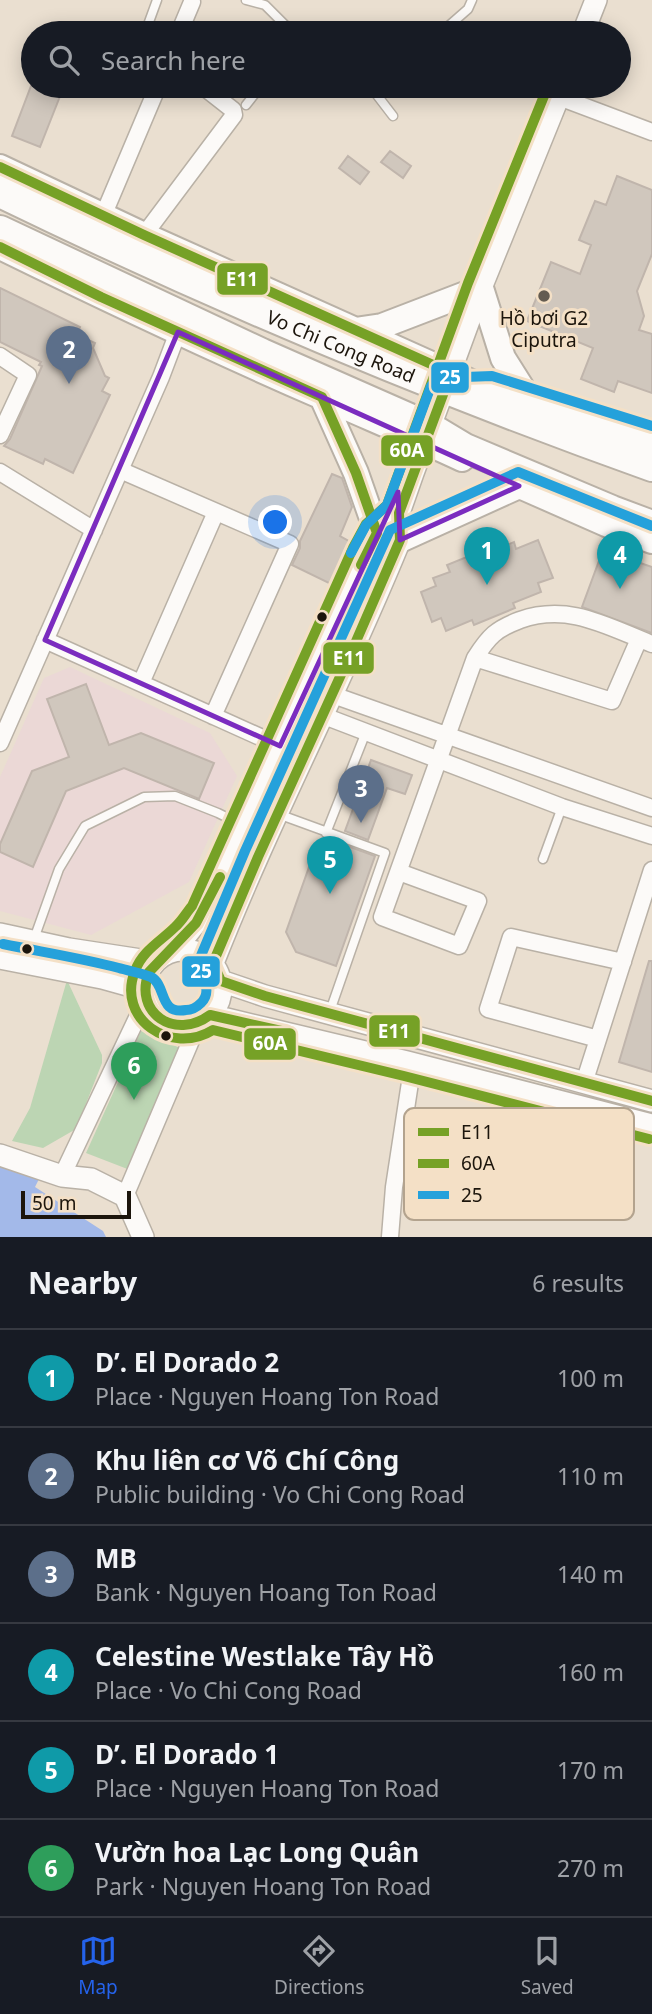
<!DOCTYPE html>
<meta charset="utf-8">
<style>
:root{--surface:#171b24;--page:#242831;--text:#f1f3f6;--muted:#9ea1a6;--line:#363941;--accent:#2563eb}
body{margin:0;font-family:"Noto Sans",sans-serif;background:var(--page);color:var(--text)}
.scale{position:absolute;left:21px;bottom:18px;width:110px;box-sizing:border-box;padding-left:7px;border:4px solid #1c150c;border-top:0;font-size:19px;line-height:24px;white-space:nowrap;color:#1c150c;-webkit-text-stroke:5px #f4e0c6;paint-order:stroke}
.you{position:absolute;left:276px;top:523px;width:24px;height:24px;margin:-18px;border:5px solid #fff;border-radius:50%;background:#1a73e8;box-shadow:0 0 0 10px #1a73e833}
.badge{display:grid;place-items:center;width:46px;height:46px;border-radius:50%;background:var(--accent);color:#fff;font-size:23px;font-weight:700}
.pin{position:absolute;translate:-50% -58px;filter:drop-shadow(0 2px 4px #0008)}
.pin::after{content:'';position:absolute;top:37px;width:24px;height:21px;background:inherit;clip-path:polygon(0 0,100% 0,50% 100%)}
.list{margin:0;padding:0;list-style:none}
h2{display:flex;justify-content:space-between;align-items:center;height:91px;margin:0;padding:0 28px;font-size:30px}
h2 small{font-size:23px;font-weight:400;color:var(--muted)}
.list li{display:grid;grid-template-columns:46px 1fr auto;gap:21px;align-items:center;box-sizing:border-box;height:98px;padding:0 28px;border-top:2px solid var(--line)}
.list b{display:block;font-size:26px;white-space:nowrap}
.list p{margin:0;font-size:23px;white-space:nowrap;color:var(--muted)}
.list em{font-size:23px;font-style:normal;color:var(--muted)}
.icon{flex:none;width:38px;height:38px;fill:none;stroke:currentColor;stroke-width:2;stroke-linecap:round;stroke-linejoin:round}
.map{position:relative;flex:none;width:652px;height:1237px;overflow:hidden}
.search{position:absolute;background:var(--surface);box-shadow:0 4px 18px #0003;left:21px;right:21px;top:21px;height:77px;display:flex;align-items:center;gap:18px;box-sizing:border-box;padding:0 24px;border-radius:38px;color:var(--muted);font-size:26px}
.sheet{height:679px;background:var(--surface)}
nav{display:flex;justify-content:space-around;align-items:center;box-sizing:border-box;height:98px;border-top:2px solid var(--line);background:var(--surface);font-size:19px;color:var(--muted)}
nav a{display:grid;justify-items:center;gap:4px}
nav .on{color:var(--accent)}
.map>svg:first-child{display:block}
</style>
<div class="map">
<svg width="652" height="1237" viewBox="0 0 652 1237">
<rect width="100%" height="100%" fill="#eadfd0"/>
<path fill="#ebd8d6" d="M 70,667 L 210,733 L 237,776 L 189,882 L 91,935 L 0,911 L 0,777 L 44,678 Z"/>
<path fill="#bcd5b3" d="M 67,980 L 102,1055 L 102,1063 L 76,1129 L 43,1148 L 12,1141 L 30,1108 Z
M 141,1031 L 180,1048 L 130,1170 L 86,1153 Z"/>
<path fill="#a3b9e9" d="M 0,1163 L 39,1179 L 35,1187 L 103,1231 L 106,1237 L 0,1237 Z"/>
<path fill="#d0c7bd" stroke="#c0b5ac" stroke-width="2" d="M 31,86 L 64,86 L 40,147 L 12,136 Z
M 390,151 L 411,166 L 403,178 L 381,162 Z
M 348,156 L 369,172 L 360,184 L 339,168 Z
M 617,176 L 652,190 L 652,254 L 637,291 L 644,316 L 639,330 L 652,334 L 652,393 L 618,381 L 614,392 L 581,379 L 593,348 L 527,321 L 551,262 L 580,274 L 591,245 L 579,240 L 595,201 L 606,205 Z
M 0,288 L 80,327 L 77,335 L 95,343 L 93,348 L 105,376 L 109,378 L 102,391 L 110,395 L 73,473 L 45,459 L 43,464 L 4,446 L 10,439 L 42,366 L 39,365 L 41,362 L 0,342 Z
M 332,474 L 342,478 L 352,507 L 340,536 L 354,544 L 335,586 L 292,565 L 300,548 L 300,541 Z
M 538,540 L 553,578 L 538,583 L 541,592 L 513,603 L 515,608 L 474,625 L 472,620 L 446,631 L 441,618 L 432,622 L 421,592 L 436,586 L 433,578 L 450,572 L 447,565 L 496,545 L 497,549 L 514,542 L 516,549 Z
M 603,550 L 652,567 L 652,633 L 582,607 Z
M 86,684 L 109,745 L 141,733 L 214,763 L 199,799 L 124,768 L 66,791 L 33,867 L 0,852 L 0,844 L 32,771 L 69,757 L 47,699 Z
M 371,760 L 412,775 L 405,794 L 387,788 L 368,840 L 345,831 Z
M 334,841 L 375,856 L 336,966 L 296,952 L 286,932 L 314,853 Z
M 649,961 L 652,961 L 652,1072 L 619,1062 Z"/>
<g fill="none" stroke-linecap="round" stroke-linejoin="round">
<g stroke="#b9b1a6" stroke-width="11">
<path id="lane" d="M 246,0 L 265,5 L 293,33
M 444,30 L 468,9 L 472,0
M 145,33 L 157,0
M 370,86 L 393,116
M 246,105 L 261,86
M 278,814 L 385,853 L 330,1011
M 326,833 L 366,732
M 543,859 L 562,807
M 34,939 L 59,869 L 85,826 L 144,797 L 175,796 L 218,813 L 242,825"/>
</g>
<g stroke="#b9b1a6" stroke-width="19">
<path id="street" d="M 179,33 L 192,2
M 559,97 L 652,132
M 103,216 L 158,86
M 144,235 L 234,115 L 233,110 L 205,88
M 0,356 L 28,375 L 0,435
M 120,470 L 290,544 L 213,716
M 0,472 L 94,530
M 45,640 L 280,746
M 475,658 L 612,701 L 639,639
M 141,683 L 216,512
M 333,695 L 652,808
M 324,716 L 562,807 L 652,836
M 0,743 L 161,377 L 178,332
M 399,872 L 478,901 L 459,946 L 382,917 L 475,658 C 489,636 496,629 520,620 C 569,603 606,626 652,644
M 598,1039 L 488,1009 L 511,937 L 623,962
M 584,1083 L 652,870
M 62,1176 L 146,999
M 125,1196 L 198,1024
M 390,1237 L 394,1187 L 413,1063"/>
</g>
<g stroke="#b9b1a6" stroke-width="24">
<path id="secondary" d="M 583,33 L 596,0
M 0,934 L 69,949 L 154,962
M145 988a38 38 0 1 1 76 0a38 38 0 1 1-76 0Z
M 164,954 L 188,933 L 204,913 L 366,554 L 377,533 L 389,522
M 0,958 L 102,978 L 145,990
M 213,963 C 269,820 342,683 400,540 L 399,513 L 413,473 L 481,288 L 563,86
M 221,981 L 265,996 L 652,1101
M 210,1015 L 407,1062 L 652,1125
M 0,1155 L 62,1176 L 91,1179 L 125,1196 L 143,1237"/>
</g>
<g stroke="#b9b1a6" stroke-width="28">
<path id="primary" d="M 0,167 L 144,235 L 489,390 L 652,441
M 0,247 C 106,299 212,349 320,396 C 367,417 415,437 462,459
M 355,330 L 382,326 L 481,288 L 503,358 L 532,404
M 322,397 L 356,473 L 377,533
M 504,479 L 606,524 L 652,541
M 400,540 L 519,486"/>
</g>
<g stroke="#b9b1a6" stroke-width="32">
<g id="highway">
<path id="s1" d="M 0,193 C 212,296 430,388 652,467"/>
<path d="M 0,230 L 262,353 L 430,427 L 465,448 L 612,510 L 652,525"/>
</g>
</g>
<use href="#lane" stroke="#fcfaf8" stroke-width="8"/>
<use href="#street" stroke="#fcfaf8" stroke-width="16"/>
<use href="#secondary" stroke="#fcfaf8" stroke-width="21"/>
<use href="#primary" stroke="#fcfaf8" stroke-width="24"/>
<use href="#highway" stroke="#fcfaf8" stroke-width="28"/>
<g stroke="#f4e0c6" stroke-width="16">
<path id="bus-1" d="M 0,167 L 144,235 L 451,373 L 399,513 L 400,540 L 354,646 L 258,857 L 213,963 L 221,981 L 265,996 L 652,1101
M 0,247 L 101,297 L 322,397 L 356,473 L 377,533 L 361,565
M 220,877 L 196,923 L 149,972 C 133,1013 175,1041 210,1015 L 286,1032"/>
</g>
<g stroke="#f4e0c6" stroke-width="16">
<path id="bus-2" d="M 548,86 L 468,283 L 387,505 L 366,524 L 353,548 L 192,906 C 186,913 182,921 175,927 C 161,941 142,951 135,971 C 116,1019 171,1056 213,1030 L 404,1076 L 649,1139"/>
</g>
<g stroke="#f4e0c6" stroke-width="16">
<path id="bus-3" d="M 351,553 L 366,525 L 387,505 L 431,386 L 438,378 L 492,376 L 652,426
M 3,944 C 42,952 81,958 119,968 C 129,971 141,973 151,977 C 167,985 158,1015 186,1010 C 192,1010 197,1007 201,1003 C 215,989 197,974 200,958 L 245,851 L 390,530 L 518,472 L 652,526"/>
</g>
<use href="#bus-1" stroke="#76a126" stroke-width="10"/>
<use href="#bus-2" stroke="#76a126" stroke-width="10"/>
<use href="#bus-3" stroke="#25a1db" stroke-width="10"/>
</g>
<path fill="none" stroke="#7b2cbf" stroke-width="5" stroke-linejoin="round" d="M 178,332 L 519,486 L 400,540 L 398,492 L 280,746 L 45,640 Z"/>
<circle fill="#645c51" stroke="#f4e0c6" stroke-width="2.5" cx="544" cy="296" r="7"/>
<g fill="#1c150c" stroke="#f4e0c6" stroke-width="2.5">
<circle cx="322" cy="617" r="6"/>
<circle cx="27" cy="949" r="6"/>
<circle cx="166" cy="1036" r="6"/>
</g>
<g text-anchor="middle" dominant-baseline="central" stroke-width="6" stroke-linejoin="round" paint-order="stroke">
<g font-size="19" fill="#1c150c" stroke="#f4e0c6">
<text x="544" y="318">Hồ bơi G2<tspan x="544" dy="22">Ciputra</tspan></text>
</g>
<g font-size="19" fill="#1c150c" stroke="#f4e0c6">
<text stroke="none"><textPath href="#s1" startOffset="374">Vo Chi Cong Road</textPath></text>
</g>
</g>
<rect x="404" y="1108" width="230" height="112" rx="10" fill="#f4e0c6" stroke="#b3a38e" stroke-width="2"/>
<rect x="418" y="1128" width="31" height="8" fill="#76a126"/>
<rect x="418" y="1159" width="31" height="9" fill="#76a126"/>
<rect x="418" y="1191" width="31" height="8" fill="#25a1db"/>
<g font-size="19" fill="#1c150c">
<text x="461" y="1139">E11</text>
<text x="461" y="1170">60A</text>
<text x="461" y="1202">25</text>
</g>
<g stroke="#f4e0c6" stroke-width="2.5">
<rect x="216" y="262" width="53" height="34" rx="7" fill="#76a126"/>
<rect x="430" y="361" width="40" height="33" rx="7" fill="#25a1db"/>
<rect x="380" y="434" width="54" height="33" rx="7" fill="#76a126"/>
<rect x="322" y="641" width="53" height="34" rx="7" fill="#76a126"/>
<rect x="181" y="955" width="40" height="33" rx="7" fill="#25a1db"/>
<rect x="368" y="1014" width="53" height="34" rx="7" fill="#76a126"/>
<rect x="243" y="1027" width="54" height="34" rx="7" fill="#76a126"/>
</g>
<g font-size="19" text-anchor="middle" font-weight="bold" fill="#fff">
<text x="242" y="286">E11</text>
<text x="450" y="384">25</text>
<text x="407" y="457">60A</text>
<text x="349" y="665">E11</text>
<text x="201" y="978">25</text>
<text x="394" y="1038">E11</text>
<text x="270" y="1050">60A</text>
</g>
</svg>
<div class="scale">50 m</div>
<div class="you"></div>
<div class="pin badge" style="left:487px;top:585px;background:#0f9aa8">1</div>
<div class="pin badge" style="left:69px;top:384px;background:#5c6f8a">2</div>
<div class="pin badge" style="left:361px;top:823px;background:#5c6f8a">3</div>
<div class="pin badge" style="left:620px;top:589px;background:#0f9aa8">4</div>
<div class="pin badge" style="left:330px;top:894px;background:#0f9aa8">5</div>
<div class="pin badge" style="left:134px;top:1100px;background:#2e9e5b">6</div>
<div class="search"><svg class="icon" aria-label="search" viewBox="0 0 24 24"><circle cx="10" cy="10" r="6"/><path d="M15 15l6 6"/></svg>Search here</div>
</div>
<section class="sheet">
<h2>Nearby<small>6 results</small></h2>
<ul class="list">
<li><span class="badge" style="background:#0f9aa8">1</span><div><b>D’. El Dorado 2</b><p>Place · Nguyen Hoang Ton Road</p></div><em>100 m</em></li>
<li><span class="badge" style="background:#5c6f8a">2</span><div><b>Khu liên cơ Võ Chí Công</b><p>Public building · Vo Chi Cong Road</p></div><em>110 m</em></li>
<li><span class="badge" style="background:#5c6f8a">3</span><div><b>MB</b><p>Bank · Nguyen Hoang Ton Road</p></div><em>140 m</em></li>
<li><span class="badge" style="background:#0f9aa8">4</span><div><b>Celestine Westlake Tây Hồ</b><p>Place · Vo Chi Cong Road</p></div><em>160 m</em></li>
<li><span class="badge" style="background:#0f9aa8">5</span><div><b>D’. El Dorado 1</b><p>Place · Nguyen Hoang Ton Road</p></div><em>170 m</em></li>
<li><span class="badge" style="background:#2e9e5b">6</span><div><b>Vườn hoa Lạc Long Quân</b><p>Park · Nguyen Hoang Ton Road</p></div><em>270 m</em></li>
</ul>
</section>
<nav>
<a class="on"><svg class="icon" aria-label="map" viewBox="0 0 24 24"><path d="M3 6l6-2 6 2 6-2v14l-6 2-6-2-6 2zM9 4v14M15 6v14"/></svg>Map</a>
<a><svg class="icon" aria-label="directions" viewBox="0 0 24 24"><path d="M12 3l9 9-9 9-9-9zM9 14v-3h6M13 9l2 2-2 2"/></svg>Directions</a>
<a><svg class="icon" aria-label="saved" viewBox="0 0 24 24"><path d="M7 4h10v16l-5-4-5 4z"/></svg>Saved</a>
</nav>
